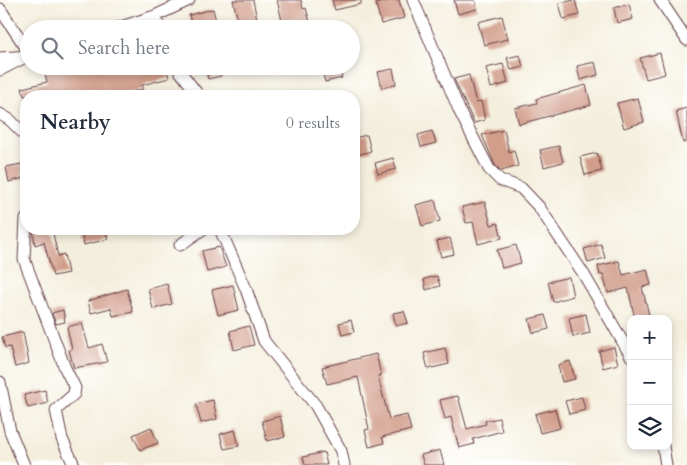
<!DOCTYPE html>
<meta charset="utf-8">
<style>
:root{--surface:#fff;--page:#f2f2f3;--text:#1f2937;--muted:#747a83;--line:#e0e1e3}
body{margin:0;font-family:Cardo,serif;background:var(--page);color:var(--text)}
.controls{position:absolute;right:15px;bottom:15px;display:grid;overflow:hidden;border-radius:10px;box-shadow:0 2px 8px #0003}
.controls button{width:45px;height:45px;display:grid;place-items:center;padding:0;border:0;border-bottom:1px solid var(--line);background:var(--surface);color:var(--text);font:25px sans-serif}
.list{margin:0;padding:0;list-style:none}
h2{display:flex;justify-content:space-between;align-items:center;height:65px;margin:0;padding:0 20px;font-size:21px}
h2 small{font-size:16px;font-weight:400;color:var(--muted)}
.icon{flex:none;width:28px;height:28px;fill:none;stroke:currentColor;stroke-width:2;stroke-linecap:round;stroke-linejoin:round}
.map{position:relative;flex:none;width:687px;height:465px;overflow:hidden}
.search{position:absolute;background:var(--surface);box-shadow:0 2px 8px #0003;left:20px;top:20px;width:340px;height:55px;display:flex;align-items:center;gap:12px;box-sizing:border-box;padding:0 18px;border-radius:28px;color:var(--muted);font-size:19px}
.panel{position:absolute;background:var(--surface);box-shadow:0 2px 8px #0003;left:20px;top:90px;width:340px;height:145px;border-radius:20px}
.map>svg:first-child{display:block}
</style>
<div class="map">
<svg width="687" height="465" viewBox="0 0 687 465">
<rect width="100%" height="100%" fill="#fff"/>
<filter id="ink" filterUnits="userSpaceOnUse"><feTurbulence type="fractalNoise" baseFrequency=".02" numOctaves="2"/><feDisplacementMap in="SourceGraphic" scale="10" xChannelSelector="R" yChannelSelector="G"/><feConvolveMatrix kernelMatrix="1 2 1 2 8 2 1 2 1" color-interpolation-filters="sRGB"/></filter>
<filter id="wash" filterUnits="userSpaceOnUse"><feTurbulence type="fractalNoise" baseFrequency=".0096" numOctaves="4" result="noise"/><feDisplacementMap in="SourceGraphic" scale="20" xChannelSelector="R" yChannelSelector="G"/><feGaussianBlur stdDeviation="1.12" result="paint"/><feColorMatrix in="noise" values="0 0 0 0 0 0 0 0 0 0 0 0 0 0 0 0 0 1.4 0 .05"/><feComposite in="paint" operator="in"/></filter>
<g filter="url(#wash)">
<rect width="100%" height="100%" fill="#f4efdd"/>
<g id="blocks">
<path fill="#d29e8b" d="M 233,0 L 253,0 L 259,29 L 240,29 Z
M 277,0 L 301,0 L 303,9 L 306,8 L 312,29 L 284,29 Z
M 332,0 L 361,0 L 361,4 L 335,10 Z
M 390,0 L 399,0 L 404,18 L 381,24 L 376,4 Z
M 454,0 L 475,0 L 477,9 L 458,14 Z
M 575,0 L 579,15 L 563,19 L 559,3 Z
M 629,4 L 633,19 L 617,23 L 614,8 Z
M 213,9 L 216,21 L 192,27 L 189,15 Z
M 502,16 L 508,39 L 484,45 L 478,22 Z
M 660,53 L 665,74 L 646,79 L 640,58 Z
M 520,55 L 523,67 L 511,70 L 507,58 Z
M 595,62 L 598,75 L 580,80 L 577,66 Z
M 503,64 L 508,83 L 491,88 L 486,68 Z
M 43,66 L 122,66 L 123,72 L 147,66 L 166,66 L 169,78 L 142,85 L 143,89 L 115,96 L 24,96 L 22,88 L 47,82 Z
M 205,66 L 219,66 L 221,76 L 208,79 Z
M 321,66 L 339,66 L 342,78 L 325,82 Z
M 393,69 L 396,84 L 382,88 L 378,72 Z
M 469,75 L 476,103 L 481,101 L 485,120 L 474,123 L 454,79 Z
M 586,85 L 591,105 L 519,124 L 515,108 L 537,103 L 536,99 Z
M 638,98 L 644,122 L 624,128 L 617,103 Z
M 687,108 L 687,142 L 683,143 L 676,111 Z
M 504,130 L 509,152 L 514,150 L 518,166 L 501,171 L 495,165 L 482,135 Z
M 432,131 L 436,143 L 421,147 L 418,135 Z
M 367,135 L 371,151 L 354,156 L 354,138 Z
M 559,146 L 563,162 L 544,167 L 540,150 Z
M 597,153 L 602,171 L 585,175 L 580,157 Z
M 393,158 L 396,169 L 378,174 L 375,163 Z
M 21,164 L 24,178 L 9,182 L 6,167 Z
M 435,200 L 440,221 L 422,226 L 416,205 Z
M 485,202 L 491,225 L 498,223 L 502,238 L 478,244 L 473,222 L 466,223 L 462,207 Z
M 33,229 L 52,229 L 58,256 L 64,254 L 68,273 L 53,276 L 44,242 L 35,245 Z
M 80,229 L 105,229 L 108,239 L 84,245 Z
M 450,238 L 454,254 L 441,257 L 437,241 Z
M 601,244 L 605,258 L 588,263 L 584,249 Z
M 516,245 L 521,263 L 502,268 L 497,250 Z
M 219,247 L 226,267 L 207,272 L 202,251 Z
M 619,261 L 623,275 L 647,269 L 651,285 L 642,287 L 650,319 L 635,319 L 628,288 L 608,293 L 603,274 L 600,275 L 598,266 Z
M 437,276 L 440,286 L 426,290 L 424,279 Z
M 569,277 L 573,296 L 553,302 L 548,282 Z
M 167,284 L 172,304 L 153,309 L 148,289 Z
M 233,285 L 239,310 L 218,315 L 212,290 Z
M 127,289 L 133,312 L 113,316 L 111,308 L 91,313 L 88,301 Z
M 63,310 L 65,322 L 56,324 L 52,313 Z
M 404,311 L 408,323 L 396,326 L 393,313 Z
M 586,314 L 590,333 L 573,337 L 569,318 Z
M 545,315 L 549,329 L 533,333 L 529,319 Z
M 351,320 L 354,332 L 342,335 L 339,323 Z
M 82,323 L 89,348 L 102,344 L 107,362 L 74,368 L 69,350 L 72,349 L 67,327 Z
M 249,326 L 254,345 L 234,350 L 230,331 Z
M 23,332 L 29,363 L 15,367 L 10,347 L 5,348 L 2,337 Z
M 614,347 L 618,364 L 603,368 L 599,351 Z
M 445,348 L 449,364 L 428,369 L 424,353 Z
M 376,354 L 381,375 L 378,376 L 389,419 L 407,415 L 411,430 L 382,437 L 384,443 L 369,447 L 365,430 L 369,429 L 358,377 L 327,384 L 322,367 Z
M 570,361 L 575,379 L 562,382 L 558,365 Z
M 45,390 L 48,403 L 28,408 L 24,395 Z
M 458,396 L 467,429 L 486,424 L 485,421 L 499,418 L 502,431 L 473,439 L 474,444 L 459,448 L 451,417 L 445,419 L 440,400 Z
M 582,397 L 585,410 L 569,414 L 565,401 Z
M 213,400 L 217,419 L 201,423 L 196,404 Z
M 555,409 L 560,428 L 540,433 L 535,414 Z
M 280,416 L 285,437 L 267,441 L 262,421 Z
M 151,427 L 158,443 L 140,450 L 133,435 Z
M 235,430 L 239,446 L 224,449 L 220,434 Z
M 440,450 L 444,465 L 424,465 L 421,455 Z
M 324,452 L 327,465 L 305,465 L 303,457 Z"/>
</g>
</g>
<g filter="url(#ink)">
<use href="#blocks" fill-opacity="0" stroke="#643e46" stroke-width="1"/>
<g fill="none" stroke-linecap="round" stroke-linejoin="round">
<g stroke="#643e46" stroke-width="13">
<path id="minor" d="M 413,0 L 460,112 L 489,169 L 500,180 L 521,188 L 539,207 L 583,273 L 631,356
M 660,0 L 687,40
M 0,9 L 29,52
M 155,16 L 160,29
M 115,29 L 155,16 L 189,0
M 0,58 L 29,56
M 176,66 L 199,96
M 0,70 L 23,58
M 0,114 L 10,120 L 26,136
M 26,219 L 24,259 L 65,368 L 75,388 L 74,394 L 56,410 L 62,439 L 74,465
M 220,229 L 246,289 L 264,341 L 316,406 L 341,451 L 344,465
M 180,245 L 203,229
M 0,382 L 10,431 L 24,465
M 663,446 L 666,465"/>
</g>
<use href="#minor" stroke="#fff" stroke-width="11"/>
</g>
</g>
</svg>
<div class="controls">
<button>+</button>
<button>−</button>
<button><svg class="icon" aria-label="layers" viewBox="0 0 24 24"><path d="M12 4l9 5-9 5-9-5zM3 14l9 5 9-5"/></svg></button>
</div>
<div class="search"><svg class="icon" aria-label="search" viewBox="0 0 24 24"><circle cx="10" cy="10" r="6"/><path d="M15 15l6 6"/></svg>Search here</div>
<section class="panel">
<h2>Nearby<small>0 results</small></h2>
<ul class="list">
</ul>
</section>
</div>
